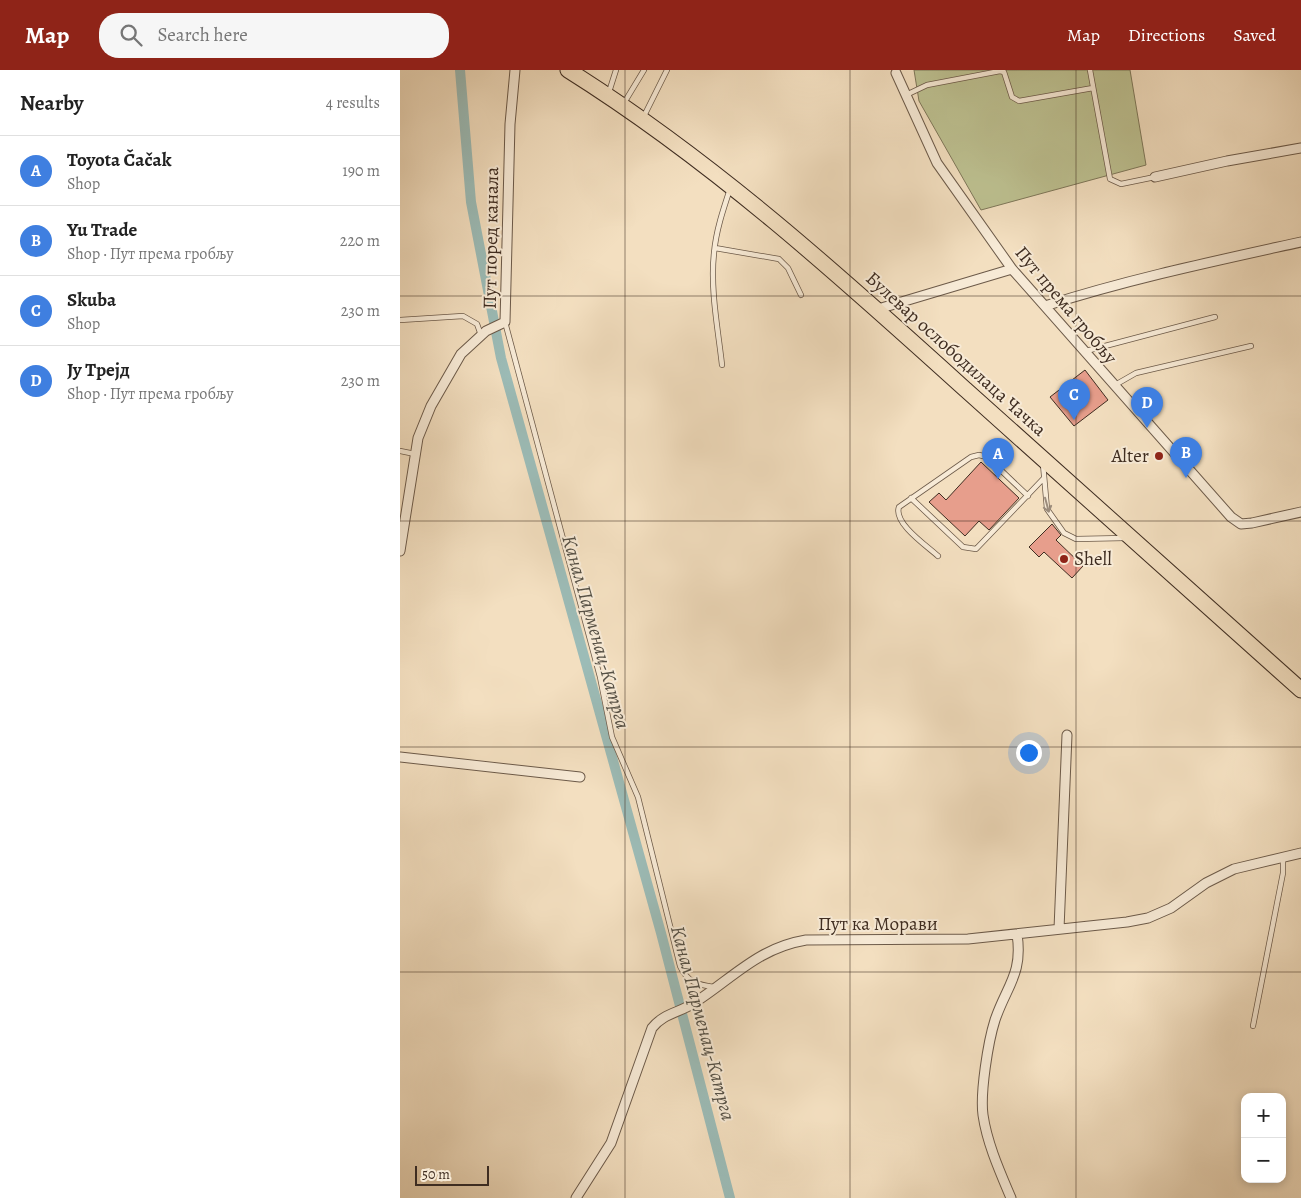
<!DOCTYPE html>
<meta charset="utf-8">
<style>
:root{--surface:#fff;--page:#f6f6f6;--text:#222;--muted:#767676;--line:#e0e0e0;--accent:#8f2418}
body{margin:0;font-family:Alegreya,serif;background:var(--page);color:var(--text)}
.controls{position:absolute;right:15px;bottom:15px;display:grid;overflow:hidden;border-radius:10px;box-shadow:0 2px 8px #0003}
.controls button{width:45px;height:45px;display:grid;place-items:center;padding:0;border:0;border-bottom:1px solid var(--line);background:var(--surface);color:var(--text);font:25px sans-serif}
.scale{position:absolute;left:15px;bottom:12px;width:74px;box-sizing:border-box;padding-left:5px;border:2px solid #3f2d21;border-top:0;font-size:14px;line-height:18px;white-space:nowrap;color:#3f2d21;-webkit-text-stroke:4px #f7ead6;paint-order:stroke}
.you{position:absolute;left:628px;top:682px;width:18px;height:18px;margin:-12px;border:4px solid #fff;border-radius:50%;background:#1a73e8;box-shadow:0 0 0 8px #1a73e833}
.badge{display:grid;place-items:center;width:32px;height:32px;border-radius:50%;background:var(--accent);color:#fff;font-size:16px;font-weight:700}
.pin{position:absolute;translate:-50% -41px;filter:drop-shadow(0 1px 2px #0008)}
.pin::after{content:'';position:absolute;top:26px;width:18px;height:15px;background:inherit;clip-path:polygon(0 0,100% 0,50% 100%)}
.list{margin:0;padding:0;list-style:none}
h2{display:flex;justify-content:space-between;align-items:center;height:65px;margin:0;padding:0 20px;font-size:21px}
h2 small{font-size:16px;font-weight:400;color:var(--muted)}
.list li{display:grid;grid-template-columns:32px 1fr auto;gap:15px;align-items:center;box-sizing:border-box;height:70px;padding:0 20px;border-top:1px solid var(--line)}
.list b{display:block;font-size:19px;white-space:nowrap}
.list p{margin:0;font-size:16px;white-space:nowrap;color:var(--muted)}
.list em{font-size:16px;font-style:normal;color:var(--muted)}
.icon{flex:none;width:28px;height:28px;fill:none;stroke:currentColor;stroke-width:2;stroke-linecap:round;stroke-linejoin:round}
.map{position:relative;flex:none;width:901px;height:1128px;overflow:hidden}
header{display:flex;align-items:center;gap:30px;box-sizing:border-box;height:70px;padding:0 25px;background:var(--accent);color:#fff}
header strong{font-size:24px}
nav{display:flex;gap:28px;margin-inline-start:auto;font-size:18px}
.search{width:350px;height:45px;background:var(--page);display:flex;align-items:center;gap:12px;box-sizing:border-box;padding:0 18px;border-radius:20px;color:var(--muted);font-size:19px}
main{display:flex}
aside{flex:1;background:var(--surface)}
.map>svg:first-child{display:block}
</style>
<header>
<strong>Map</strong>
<div class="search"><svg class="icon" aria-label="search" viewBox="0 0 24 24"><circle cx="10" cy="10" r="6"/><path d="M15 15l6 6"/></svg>Search here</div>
<nav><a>Map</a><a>Directions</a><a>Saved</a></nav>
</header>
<main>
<aside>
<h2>Nearby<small>4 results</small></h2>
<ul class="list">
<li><span class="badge" style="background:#3f7fe0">A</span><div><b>Toyota Čačak</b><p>Shop</p></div><em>190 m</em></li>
<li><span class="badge" style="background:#3f7fe0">B</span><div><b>Yu Trade</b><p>Shop · Пут према гробљу</p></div><em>220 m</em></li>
<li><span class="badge" style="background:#3f7fe0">C</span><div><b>Skuba</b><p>Shop</p></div><em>230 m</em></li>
<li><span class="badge" style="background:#3f7fe0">D</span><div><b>Ју Трејд</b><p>Shop · Пут према гробљу</p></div><em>230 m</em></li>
</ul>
</aside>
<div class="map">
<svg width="901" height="1128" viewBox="0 0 901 1128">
<rect width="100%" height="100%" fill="#f3dfc0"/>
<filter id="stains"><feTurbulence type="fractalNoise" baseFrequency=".004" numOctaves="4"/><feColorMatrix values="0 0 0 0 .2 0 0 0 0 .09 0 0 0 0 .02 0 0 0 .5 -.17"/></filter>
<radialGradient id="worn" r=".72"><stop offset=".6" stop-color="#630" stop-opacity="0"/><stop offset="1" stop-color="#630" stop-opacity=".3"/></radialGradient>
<path fill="#bdc191" stroke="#7e7759" d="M 514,0 L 730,0 L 746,95 L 581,140 L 519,31 Z"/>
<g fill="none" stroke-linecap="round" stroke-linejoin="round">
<path stroke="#9cbcb7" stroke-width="10" d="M 60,0 L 71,132 L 101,288 L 261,863 L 330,1128"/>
</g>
<path fill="#e79e8c" stroke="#3f2d21" d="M 685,300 L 708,330 L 674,356 L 650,327 Z
M 581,392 L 619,428 L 589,460 L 579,451 L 565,466 L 529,432 L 539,423 L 546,430 Z
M 652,454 L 661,465 L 656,470 L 683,496 L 672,508 L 644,482 L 639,487 L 629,477 Z"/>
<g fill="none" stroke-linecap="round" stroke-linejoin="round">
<g stroke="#6c5a49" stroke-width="6">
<path id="service" d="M 690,0 L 710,109 L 721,114 L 755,107
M 209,22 L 216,0
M 506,25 L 527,15 L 600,1 L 604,2 L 612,27 L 619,31 L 693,18
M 224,33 L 244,0
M 244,46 L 267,0
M 315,178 L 379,189 L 388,198 L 401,225
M 0,250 L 63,246 L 77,254 L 81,265
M 105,252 L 200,607 L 212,667 L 238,727 L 280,896 C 287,912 298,915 314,917
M 686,281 L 815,247
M 322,295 C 318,259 310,219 314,183 C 316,161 323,140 330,119
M 715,315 L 736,303 L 851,276
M 0,381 L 15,384
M 643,394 L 647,439 L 664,463 L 676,469 L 725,468
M 511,428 L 563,477 L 576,479 L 644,408
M 538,486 C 527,476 493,453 499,437 L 571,387 L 579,385 L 587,387 L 628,426
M 853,956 L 883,803 L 883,787"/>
</g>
<g stroke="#6c5a49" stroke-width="11">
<path id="minor" d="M 496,3 L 537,93 L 612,199 L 831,447 L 841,454 L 852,453 L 901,442
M 755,107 L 827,91 L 901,78
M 645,236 C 729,209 815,191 901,172
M 478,239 L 612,199
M 0,481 L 18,368 L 31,336 L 61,284 L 86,261 L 105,252 L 110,54 L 115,0
M 0,687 L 180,707
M 659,859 L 667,665
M 176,1128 L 211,1073 L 252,958 C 264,943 279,943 294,933 C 333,908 358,878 406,870 L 568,869 L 727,852 L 748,848 L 771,838 L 806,813 L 834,799 L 901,783
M 611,1128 C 600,1102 587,1073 583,1045 C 580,1023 588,972 595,950 C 607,915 623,904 617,864"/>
</g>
<g stroke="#3f2d21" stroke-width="17">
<path id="primary" d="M 168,0 C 313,91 440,206 566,320 C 677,420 789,520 901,620"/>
</g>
<use href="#service" stroke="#f7ead6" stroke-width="4.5"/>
<use href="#minor" stroke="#f7ead6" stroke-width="9"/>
<use href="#primary" stroke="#f3dfc0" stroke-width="15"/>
</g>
<defs><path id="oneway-shaft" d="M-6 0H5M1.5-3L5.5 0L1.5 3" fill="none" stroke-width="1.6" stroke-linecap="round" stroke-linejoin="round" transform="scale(1.25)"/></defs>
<use stroke="#9b8c7c" href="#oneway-shaft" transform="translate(647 435) rotate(75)"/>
<path fill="none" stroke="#3f2d21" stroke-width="1" stroke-opacity="0.55" d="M 225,0 L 225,1128M 450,0 L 450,1128M 676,0 L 676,1128M 0,226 L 901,226M 0,451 L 901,451M 0,677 L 901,677M 0,902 L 901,902"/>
<g fill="#8f2418" stroke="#f7ead6" stroke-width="2">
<circle cx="759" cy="386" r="5"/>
<circle cx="664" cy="489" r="5"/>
</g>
<g text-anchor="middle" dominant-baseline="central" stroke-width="4" stroke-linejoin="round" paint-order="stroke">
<g font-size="19" fill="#3f2d21" stroke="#f7ead6">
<text transform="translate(91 168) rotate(-89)">Пут поред канала</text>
<text transform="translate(666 235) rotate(50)">Пут према гробљу</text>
<text transform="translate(556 284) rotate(42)">Булевар ослободилаца Чачка</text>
<text x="478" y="854">Пут ка Морави</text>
</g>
<g font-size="19" fill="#3f2d21" stroke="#f7ead6" text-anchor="end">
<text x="749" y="386">Alter</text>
<text x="674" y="489" text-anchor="start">Shell</text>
</g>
<g font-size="20" font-style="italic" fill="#565146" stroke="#f7ead6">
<text transform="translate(196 562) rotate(74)">Канал Парменац-Катрга</text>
<text transform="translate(303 953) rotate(75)">Канал Парменац-Катрга</text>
</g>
</g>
<rect width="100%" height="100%" filter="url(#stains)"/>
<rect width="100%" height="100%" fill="url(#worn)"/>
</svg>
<div class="controls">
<button>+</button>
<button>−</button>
</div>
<div class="scale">50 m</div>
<div class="you"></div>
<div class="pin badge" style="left:598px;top:409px;background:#3f7fe0">A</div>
<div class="pin badge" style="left:786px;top:408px;background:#3f7fe0">B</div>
<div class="pin badge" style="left:674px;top:350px;background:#3f7fe0">C</div>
<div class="pin badge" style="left:747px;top:358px;background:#3f7fe0">D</div>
</div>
</main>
